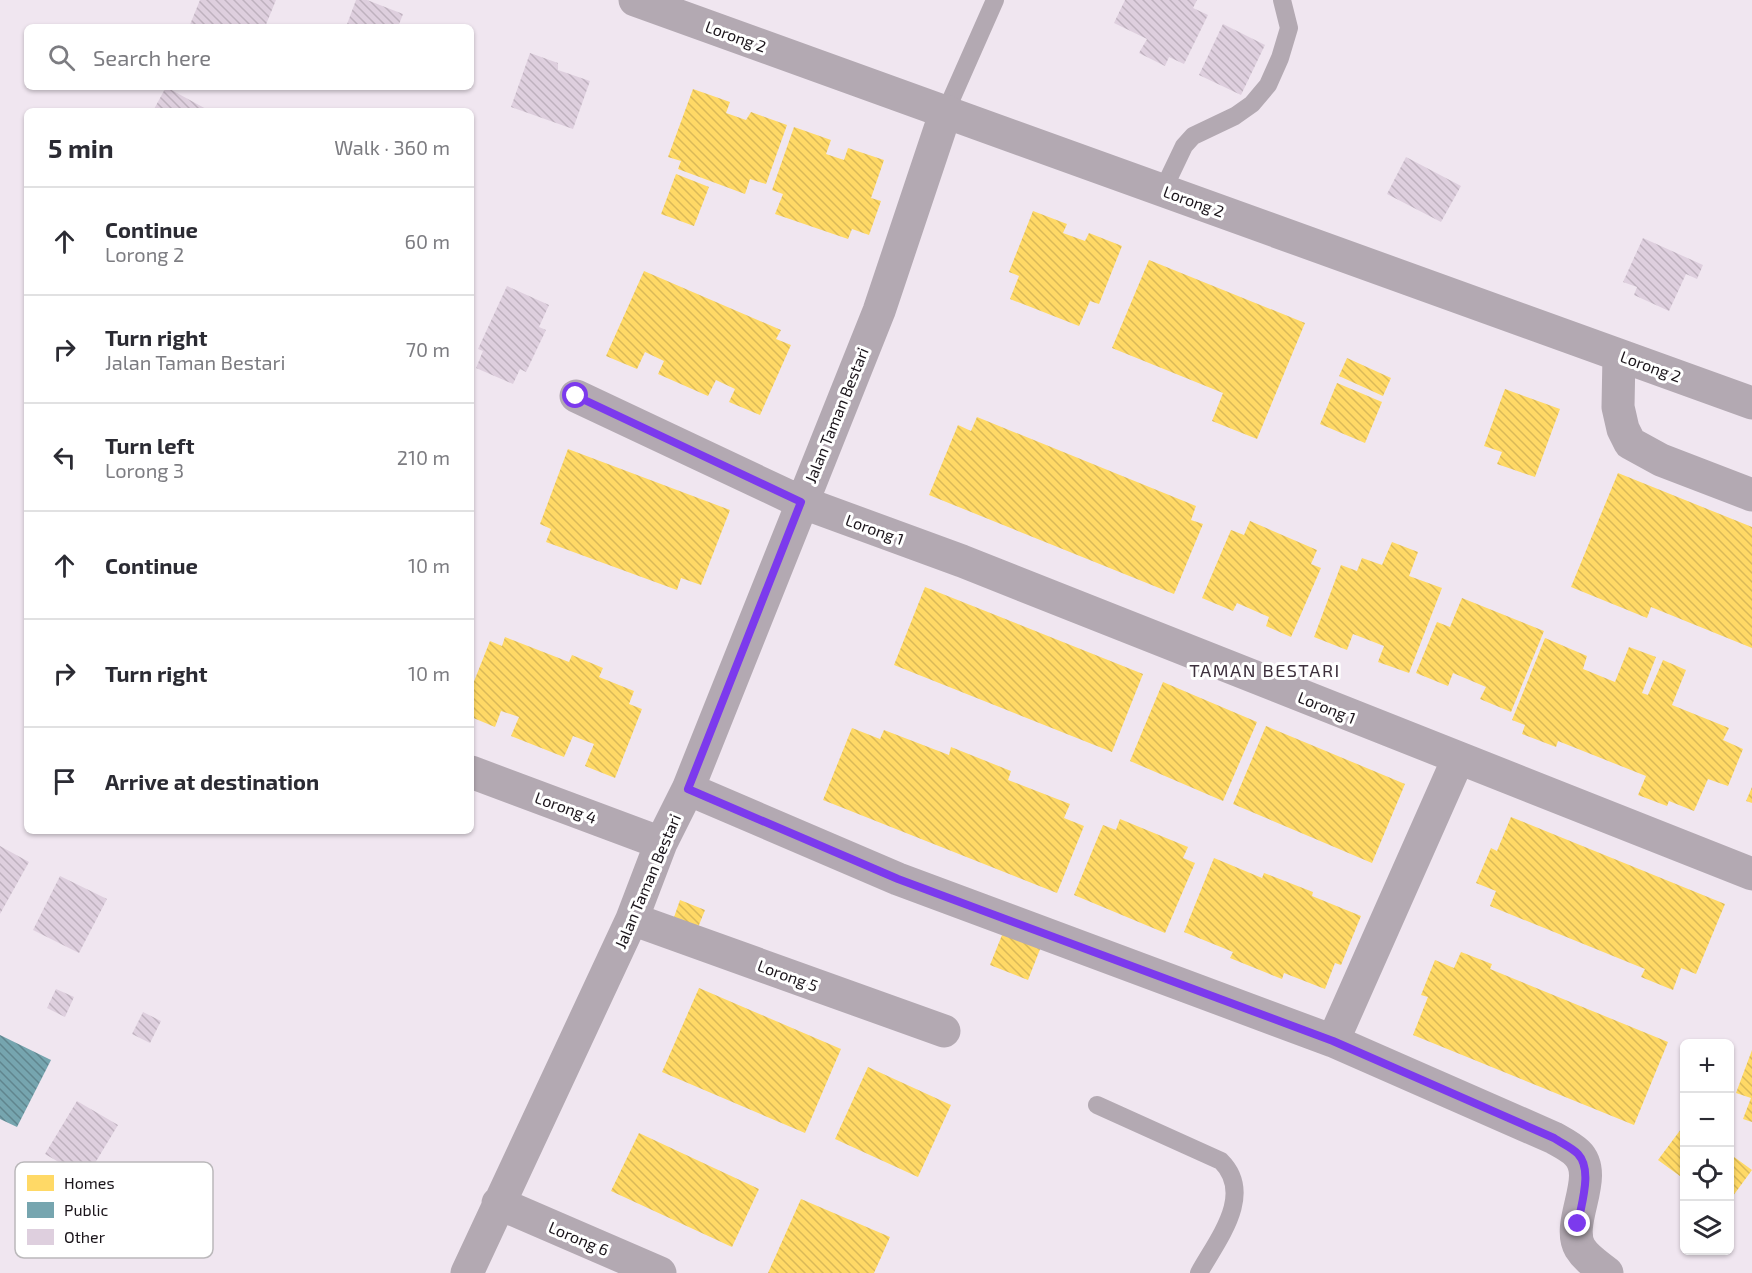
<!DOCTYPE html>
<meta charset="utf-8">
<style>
:root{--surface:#fff;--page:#f2f2f3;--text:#2b2b33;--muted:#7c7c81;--line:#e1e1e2}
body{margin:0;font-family:"Exo 2",sans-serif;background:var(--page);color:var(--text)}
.controls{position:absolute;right:18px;bottom:18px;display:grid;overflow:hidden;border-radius:9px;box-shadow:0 2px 4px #0004}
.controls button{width:54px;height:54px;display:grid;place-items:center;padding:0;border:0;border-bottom:2px solid var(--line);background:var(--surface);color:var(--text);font:30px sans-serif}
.stop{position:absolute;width:18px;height:18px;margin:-14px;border:4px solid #7c3aed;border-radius:50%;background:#fff}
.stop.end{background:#7c3aed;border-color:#fff;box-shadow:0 2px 6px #0008}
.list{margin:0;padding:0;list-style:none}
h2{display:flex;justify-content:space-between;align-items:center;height:78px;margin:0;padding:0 24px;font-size:26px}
h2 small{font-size:20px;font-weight:400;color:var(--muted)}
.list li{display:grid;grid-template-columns:39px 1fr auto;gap:18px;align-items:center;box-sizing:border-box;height:108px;padding:0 24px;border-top:2px solid var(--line)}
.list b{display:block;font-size:22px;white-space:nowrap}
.list p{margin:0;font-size:20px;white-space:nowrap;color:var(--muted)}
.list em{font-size:20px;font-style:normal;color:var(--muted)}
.icon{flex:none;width:33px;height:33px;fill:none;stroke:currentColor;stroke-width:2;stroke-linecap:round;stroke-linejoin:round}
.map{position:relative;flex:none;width:1752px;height:1273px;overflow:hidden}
.search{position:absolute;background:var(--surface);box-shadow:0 2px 4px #0004;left:24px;top:24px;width:450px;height:66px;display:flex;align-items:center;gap:15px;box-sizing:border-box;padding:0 21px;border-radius:9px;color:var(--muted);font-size:22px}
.panel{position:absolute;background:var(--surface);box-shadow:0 2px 4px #0004;left:24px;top:108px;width:450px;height:726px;border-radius:9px}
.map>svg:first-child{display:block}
</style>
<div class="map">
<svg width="1752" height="1273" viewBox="0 0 1752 1273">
<defs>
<pattern id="homes-back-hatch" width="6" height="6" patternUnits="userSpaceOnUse" patternTransform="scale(1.5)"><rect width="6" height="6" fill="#ffd966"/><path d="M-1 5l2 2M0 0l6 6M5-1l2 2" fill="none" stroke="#dab958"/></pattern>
<pattern id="public-back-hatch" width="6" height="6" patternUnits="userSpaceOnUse" patternTransform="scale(1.5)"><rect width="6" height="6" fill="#76a5af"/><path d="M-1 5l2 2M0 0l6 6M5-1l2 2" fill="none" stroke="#60858e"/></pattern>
<pattern id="building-back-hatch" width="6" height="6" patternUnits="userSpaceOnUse" patternTransform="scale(1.5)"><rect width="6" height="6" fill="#decfde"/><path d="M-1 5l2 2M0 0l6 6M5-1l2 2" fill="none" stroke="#beb1be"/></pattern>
</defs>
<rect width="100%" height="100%" fill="#f0e6f0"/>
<path fill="url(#homes-back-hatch)" d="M 693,89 L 730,102 L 726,113 L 746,120 L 751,112 L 787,125 L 766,184 L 750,179 L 745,194 L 678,169 L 681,161 L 668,157 Z
M 794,127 L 831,140 L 826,154 L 844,160 L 848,148 L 884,160 L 871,198 L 881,201 L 869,235 L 852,229 L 848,239 L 775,214 L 783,194 L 772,190 Z
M 676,174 L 709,187 L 694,226 L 661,214 Z
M 1033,211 L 1067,224 L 1063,233 L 1085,241 L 1089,233 L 1122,246 L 1099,304 L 1090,301 L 1079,326 L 1010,299 L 1019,276 L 1009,272 Z
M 1149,260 L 1305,323 L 1257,439 L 1212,421 L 1223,393 L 1112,348 Z
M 644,271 L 781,330 L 776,339 L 791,345 L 760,415 L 729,402 L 735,389 L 716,380 L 708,396 L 658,374 L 664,361 L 645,352 L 637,369 L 606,356 Z
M 1347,358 L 1391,378 L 1383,396 L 1339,376 Z
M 1337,383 L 1382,402 L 1365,443 L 1320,424 Z
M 1505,389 L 1560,409 L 1535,477 L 1497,464 L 1502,452 L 1484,446 Z
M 977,417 L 1196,506 L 1191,520 L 1203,524 L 1174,594 L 929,495 L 958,425 L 971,431 Z
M 568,449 L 730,510 L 701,585 L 681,578 L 677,590 L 546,542 L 551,529 L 540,524 Z
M 1618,473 L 1752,527 L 1752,648 L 1651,607 L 1647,618 L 1571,587 Z
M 1250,521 L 1317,550 L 1311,564 L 1321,568 L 1291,637 L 1266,626 L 1269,617 L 1237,603 L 1233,611 L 1202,598 L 1231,530 L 1244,535 Z
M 1392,542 L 1418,552 L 1409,576 L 1442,588 L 1409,673 L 1378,662 L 1384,646 L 1353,634 L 1347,650 L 1314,637 L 1341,565 L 1357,571 L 1362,558 L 1382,565 Z
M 925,587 L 1143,674 L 1112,752 L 894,665 Z
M 1462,598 L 1544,631 L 1511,712 L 1480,699 L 1486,687 L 1453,673 L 1448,686 L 1416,673 L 1437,622 L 1450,627 Z
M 505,637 L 569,662 L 572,655 L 603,668 L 599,677 L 634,691 L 629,704 L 642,709 L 615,778 L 585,766 L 594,744 L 573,736 L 564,757 L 511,736 L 519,717 L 501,711 L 495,727 L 471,717 L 471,689 L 490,641 L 502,646 Z
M 1545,638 L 1587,656 L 1583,669 L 1615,682 L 1629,647 L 1656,657 L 1642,693 L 1648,695 L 1663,660 L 1686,670 L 1672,705 L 1729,728 L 1723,740 L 1743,749 L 1728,786 L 1708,779 L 1694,811 L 1669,801 L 1667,806 L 1638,795 L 1646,776 L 1558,741 L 1556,747 L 1522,734 L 1525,725 L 1512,720 Z
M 1163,682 L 1257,722 L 1223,801 L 1130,761 Z
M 1266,726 L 1405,784 L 1372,863 L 1233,804 Z
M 852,728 L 880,739 L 884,730 L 949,755 L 951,747 L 1011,771 L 1008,780 L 1070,804 L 1064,818 L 1084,826 L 1057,893 L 823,800 Z
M 1752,787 L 1752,803 L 1746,801 Z
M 1511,817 L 1725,904 L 1696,974 L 1681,968 L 1673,990 L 1641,977 L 1645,969 L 1490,906 L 1496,891 L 1476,883 L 1491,848 L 1497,851 Z
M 1120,819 L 1188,847 L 1183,858 L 1195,863 L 1165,933 L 1074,895 L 1103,825 L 1116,830 Z
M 1214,858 L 1262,878 L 1264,873 L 1313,892 L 1312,896 L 1361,916 L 1341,965 L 1335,963 L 1325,989 L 1284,973 L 1282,979 L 1230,958 L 1233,952 L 1184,932 Z
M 680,900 L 705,910 L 697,930 L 673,920 Z
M 1006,925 L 1044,939 L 1028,980 L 990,965 Z
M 1461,952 L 1492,964 L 1490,969 L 1668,1042 L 1634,1125 L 1413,1035 L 1428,997 L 1421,995 L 1435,960 L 1454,968 Z
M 699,988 L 841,1049 L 805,1133 L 662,1072 Z
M 1752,1050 L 1752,1122 L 1743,1119 L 1751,1098 L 1736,1093 Z
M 868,1067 L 951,1105 L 918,1177 L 835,1139 Z
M 1684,1125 L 1684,1179 L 1658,1160 Z
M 639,1133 L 759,1189 L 732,1247 L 611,1191 Z
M 1730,1154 L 1752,1170 L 1730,1200 Z
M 801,1199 L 890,1237 L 874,1273 L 768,1273 Z"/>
<path fill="url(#public-back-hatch)" d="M 0,1035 L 51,1060 L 17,1127 L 0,1119 Z"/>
<path fill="url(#building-back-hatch)" d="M 200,0 L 276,0 L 265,27 L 189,27 Z
M 356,0 L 367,0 L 403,14 L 398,27 L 346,27 Z
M 1125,0 L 1197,0 L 1193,8 L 1208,15 L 1184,64 L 1169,57 L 1165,66 L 1139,53 L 1147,39 L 1114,23 Z
M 1223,24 L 1265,45 L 1241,95 L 1199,75 Z
M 530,53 L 558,63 L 558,70 L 590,81 L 573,129 L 511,107 Z
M 166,87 L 208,110 L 207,111 L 153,111 Z
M 1406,157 L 1461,186 L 1441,222 L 1387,194 Z
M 1643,238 L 1703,265 L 1697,279 L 1686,274 L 1669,311 L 1634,295 L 1637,287 L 1623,282 Z
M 507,286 L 549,305 L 539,327 L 546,330 L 526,372 L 520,369 L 513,384 L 476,368 L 483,351 L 478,349 Z
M 0,846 L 29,862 L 0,914 Z
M 60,876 L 107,899 L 79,953 L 33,930 Z
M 56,989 L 74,997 L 65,1017 L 47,1008 Z
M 143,1012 L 161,1021 L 150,1043 L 132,1034 Z
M 77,1101 L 118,1125 L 86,1178 L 45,1154 Z"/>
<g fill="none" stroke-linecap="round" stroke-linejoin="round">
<path stroke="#b3a9b2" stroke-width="18" d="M 946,111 L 995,0
M 1163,190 L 1184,146 L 1193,136 L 1235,116 L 1252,104 L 1268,85 L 1280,58 L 1289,28 L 1282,0
M 1097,1105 L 1221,1161 C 1255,1195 1217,1240 1199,1273"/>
<path stroke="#b3a9b2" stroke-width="33" d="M 635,0 L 1752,403
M 1619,355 L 1618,407 L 1623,429 L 1630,443 L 1661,460 L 1752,495
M 576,396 L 801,502 L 962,561 L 1752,874
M 471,772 L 661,843
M 688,789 L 898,879 L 1333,1041 L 1554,1138 C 1561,1142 1571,1147 1577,1153 C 1601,1176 1565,1222 1580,1248 C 1586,1258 1597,1265 1607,1273
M 632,919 L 944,1031
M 1333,1041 L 1458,759
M 498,1203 L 660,1273
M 467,1273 L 632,919 L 661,843 L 688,789 L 879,311 L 946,111"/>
</g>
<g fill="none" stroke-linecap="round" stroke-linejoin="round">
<path stroke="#7c3aed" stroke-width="8" d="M 576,396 L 801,502 L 688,789 L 898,879 L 1333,1041 L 1554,1138 C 1561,1143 1571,1147 1578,1154 C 1593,1170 1581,1204 1578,1224"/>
</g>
<g text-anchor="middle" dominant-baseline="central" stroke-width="6" stroke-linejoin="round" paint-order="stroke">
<g font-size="16" fill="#1a141a" stroke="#fff">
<text transform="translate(736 36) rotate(20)">Lorong 2</text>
<text transform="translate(1194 201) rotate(20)">Lorong 2</text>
<text transform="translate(1651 366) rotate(20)">Lorong 2</text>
<text transform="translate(836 415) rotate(-68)">Jalan Taman Bestari</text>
<text transform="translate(875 529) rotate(20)">Lorong 1</text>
<text transform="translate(1327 707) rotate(22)">Lorong 1</text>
<text transform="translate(566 807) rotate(20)">Lorong 4</text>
<text transform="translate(647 881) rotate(-67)">Jalan Taman Bestari</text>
<text transform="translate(788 975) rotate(20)">Lorong 5</text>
<text transform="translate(579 1238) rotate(23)">Lorong 6</text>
</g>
<g font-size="18" letter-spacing="1.5" fill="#3e303d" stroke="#fff">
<text x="1265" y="670">TAMAN BESTARI</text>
</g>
</g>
<rect x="15" y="1162" width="198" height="96" rx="9" fill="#fff" stroke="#bab8ba" stroke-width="1.5"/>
<rect x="27" y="1175" width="27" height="16" fill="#ffd966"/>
<rect x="27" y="1202" width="27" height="16" fill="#76a5af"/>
<rect x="27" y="1229" width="27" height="16" fill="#decfde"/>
<g font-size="16" fill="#1a141a">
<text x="64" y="1189">Homes</text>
<text x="64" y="1216">Public</text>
<text x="64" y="1243">Other</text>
</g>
</svg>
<div class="controls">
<button>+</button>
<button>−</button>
<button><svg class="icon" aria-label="locate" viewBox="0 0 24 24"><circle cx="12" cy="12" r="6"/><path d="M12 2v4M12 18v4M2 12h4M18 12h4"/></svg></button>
<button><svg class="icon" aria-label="layers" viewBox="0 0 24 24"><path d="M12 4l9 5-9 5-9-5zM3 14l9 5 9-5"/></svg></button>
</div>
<div class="stop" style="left:576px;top:396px"></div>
<div class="stop end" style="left:1578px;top:1224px"></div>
<div class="search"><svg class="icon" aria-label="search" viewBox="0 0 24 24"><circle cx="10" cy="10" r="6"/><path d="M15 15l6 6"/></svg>Search here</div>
<section class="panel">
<h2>5 min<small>Walk · 360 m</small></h2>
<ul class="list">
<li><svg class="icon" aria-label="ahead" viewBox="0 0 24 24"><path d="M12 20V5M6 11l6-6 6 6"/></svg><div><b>Continue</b><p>Lorong 2</p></div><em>60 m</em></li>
<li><svg class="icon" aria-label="right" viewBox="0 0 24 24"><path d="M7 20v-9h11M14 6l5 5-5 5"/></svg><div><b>Turn right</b><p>Jalan Taman Bestari</p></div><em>70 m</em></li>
<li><svg class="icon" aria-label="left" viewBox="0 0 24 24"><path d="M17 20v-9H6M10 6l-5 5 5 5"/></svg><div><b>Turn left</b><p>Lorong 3</p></div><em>210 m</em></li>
<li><svg class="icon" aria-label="ahead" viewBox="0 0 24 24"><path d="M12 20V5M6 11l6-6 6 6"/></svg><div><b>Continue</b></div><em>10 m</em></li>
<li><svg class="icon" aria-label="right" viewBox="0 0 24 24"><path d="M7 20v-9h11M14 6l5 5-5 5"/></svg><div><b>Turn right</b></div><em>10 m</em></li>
<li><svg class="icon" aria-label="arrive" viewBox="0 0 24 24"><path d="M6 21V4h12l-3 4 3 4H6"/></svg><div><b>Arrive at destination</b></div></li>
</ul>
</section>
</div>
